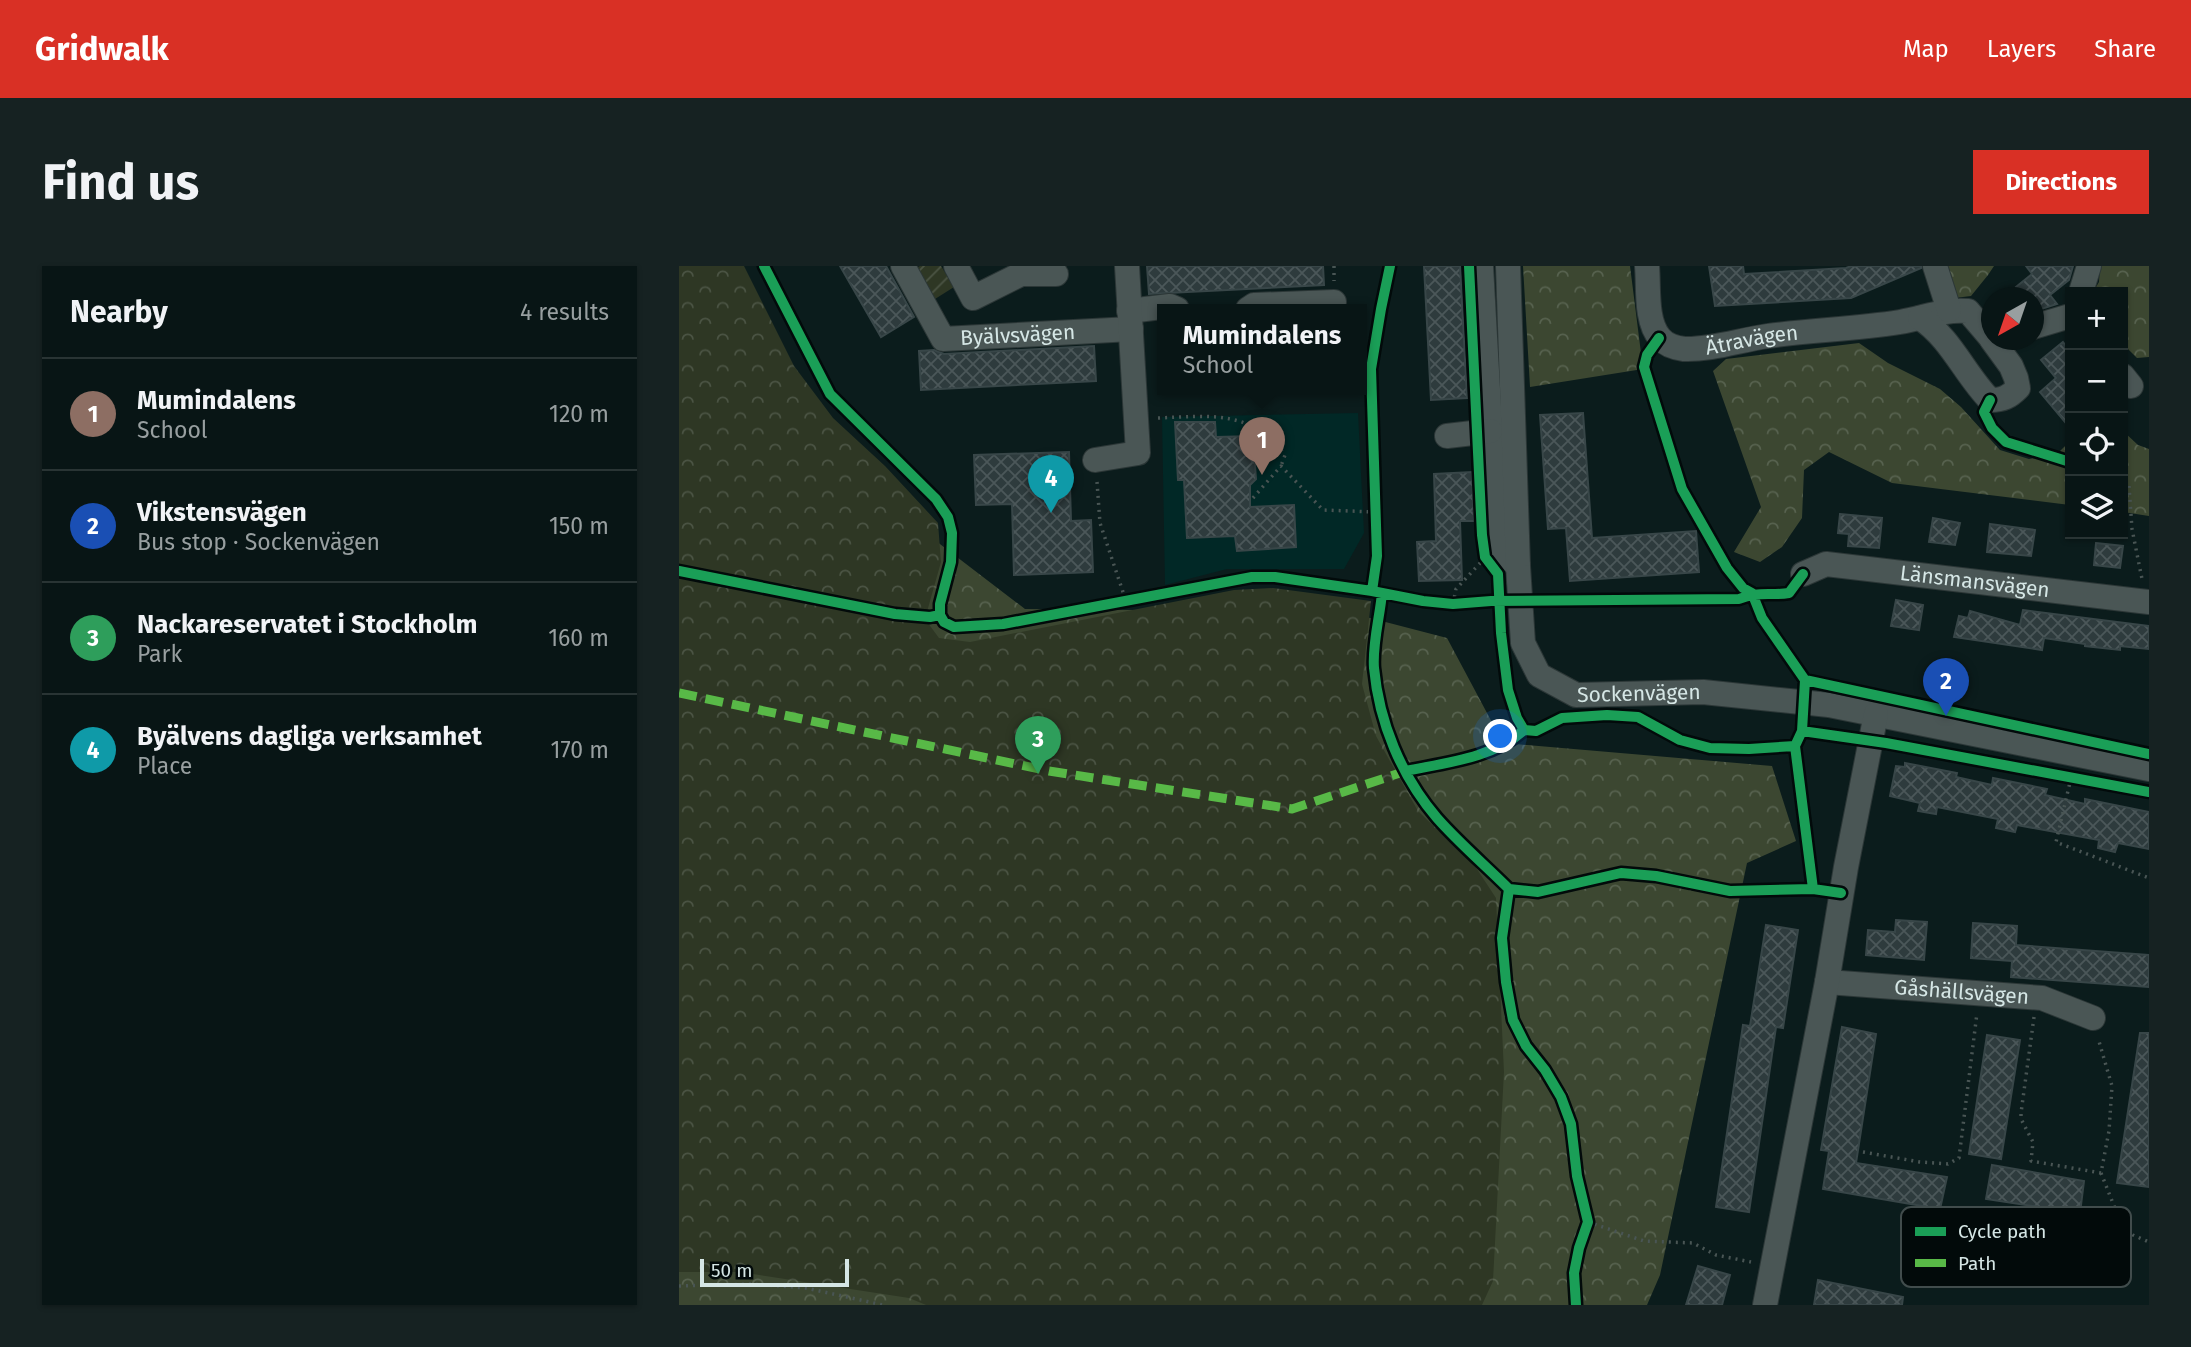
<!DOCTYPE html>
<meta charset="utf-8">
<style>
:root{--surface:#081515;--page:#162222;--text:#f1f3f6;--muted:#989fa0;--line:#293434;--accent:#d93025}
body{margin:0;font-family:"Fira Sans",sans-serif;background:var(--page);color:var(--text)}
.controls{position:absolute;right:21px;top:21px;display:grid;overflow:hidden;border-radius:0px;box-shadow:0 2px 5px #0004}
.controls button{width:63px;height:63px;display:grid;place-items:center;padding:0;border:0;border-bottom:2px solid var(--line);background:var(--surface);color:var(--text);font:35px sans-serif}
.compass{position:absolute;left:1302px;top:21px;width:63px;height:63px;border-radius:50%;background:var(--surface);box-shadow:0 2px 5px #0004;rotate:220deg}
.scale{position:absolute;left:21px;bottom:18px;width:149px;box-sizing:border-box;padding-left:7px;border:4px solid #d5e6e5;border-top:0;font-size:19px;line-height:24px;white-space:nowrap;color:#d5e6e5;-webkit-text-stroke:5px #020a0a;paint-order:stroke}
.you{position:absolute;left:822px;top:471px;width:24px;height:24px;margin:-18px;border:5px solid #fff;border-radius:50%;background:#1a73e8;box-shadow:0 0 0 10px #1a73e833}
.badge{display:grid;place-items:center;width:46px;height:46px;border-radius:50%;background:var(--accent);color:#fff;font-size:23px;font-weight:700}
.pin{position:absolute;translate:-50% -58px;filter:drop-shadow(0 2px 4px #0008)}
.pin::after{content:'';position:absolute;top:37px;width:24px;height:21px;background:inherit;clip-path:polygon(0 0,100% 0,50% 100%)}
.popup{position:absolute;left:478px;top:38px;width:210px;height:91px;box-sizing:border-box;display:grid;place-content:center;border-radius:0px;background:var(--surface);filter:drop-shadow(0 2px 5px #0005);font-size:23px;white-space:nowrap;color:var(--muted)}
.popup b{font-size:26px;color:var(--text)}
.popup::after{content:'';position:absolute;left:50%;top:100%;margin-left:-14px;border:14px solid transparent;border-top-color:var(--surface)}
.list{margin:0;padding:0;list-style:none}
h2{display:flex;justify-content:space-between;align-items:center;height:91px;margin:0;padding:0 28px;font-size:30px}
h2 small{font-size:23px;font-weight:400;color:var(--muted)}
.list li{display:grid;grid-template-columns:46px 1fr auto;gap:21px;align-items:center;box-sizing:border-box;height:112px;padding:0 28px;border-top:2px solid var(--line)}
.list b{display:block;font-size:26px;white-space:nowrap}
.list p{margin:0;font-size:23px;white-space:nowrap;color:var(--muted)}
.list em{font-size:23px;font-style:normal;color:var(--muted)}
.icon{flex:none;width:38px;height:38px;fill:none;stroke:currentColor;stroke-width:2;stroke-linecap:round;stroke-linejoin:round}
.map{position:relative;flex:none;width:1470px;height:1039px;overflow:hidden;border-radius:0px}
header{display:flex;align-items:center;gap:42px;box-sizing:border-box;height:98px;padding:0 35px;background:var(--accent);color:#fff}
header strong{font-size:33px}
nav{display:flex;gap:38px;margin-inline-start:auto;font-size:24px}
.intro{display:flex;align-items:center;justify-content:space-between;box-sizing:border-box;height:168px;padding:0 42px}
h1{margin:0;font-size:49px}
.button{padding:18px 32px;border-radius:0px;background:var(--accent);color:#fff;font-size:24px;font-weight:700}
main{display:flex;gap:42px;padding:0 42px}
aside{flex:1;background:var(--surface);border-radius:0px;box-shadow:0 2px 5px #0004}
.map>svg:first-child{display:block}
</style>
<header>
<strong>Gridwalk</strong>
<nav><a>Map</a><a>Layers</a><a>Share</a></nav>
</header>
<div class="intro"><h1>Find us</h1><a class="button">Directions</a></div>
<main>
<aside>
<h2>Nearby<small>4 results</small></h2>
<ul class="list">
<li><span class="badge" style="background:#8d6e63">1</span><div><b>Mumindalens</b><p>School</p></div><em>120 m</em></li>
<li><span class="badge" style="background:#1a4fb4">2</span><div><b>Vikstensvägen</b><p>Bus stop · Sockenvägen</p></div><em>150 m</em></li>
<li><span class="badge" style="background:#2e9e5b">3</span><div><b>Nackareservatet i Stockholm</b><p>Park</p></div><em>160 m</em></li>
<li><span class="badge" style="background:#0f9aa8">4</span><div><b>Byälvens dagliga verksamhet</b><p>Place</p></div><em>170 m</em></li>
</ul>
</aside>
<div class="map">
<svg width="1470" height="1039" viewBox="0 0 1470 1039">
<defs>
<pattern id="forest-crowns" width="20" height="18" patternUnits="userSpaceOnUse" patternTransform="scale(1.75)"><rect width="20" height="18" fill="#3c4731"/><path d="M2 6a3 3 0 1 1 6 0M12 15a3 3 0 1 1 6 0" fill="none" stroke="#57624f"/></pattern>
<pattern id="park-crowns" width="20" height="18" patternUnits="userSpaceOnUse" patternTransform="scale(1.75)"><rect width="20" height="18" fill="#2e3724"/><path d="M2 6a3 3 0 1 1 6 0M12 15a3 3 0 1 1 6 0" fill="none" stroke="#4b5444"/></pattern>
<pattern id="garden-furrows" width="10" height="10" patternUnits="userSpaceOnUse" patternTransform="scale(1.75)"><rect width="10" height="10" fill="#2e3724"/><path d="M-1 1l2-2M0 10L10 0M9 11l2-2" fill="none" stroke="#4b5444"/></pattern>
<pattern id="building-cross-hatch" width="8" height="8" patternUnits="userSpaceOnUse" patternTransform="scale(1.75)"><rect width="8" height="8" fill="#2e3b3d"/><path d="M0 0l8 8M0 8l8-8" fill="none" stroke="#4b5759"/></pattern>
</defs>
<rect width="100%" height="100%" fill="#0b1c1c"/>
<path fill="#012826" d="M 679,147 L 685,267 L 665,303 L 548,303 L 486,319 L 483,151 Z"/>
<path fill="url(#forest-crowns)" d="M 0,0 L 104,94 L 240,262 L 346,343 L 668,346 L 768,372 L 824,477 L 1093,500 L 1117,575 L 1068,597 L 981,1009 L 968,1039 L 0,1039 Z
M 844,0 L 951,0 L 964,103 L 851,121 Z
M 1262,0 L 1315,0 L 1309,9 L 1292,30 L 1259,34 Z
M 1421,0 L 1470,0 L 1470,91 L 1458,92 L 1444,78 L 1444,26 L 1414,26 L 1420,16 Z
M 1180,77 L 1209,97 L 1261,123 L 1282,141 L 1321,184 L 1350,193 L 1379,187 L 1391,175 L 1391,239 L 1213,217 L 1150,186 L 1125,204 L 1123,252 L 1103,281 L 1081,296 L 1055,286 L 1082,241 L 1034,105 L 1047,93 Z
M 1444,165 L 1459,179 L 1470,183 L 1470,250 L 1444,246 Z"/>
<path fill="url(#park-crowns)" d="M 0,0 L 65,0 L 115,100 L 154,152 L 206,200 L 259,257 L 262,296 L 246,353 L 260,372 L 291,376 L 555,324 L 594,322 L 692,335 L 683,418 L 697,470 L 739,545 L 796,600 L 817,632 L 825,806 L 814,1015 L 803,1039 L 247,1039 L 230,1032 L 61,1006 L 0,1006 Z"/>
<path fill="url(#garden-furrows)" d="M 241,0 L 262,0 L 275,21 L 256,33 L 237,2 Z"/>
<path fill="url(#building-cross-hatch)" stroke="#384648" stroke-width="2" d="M 161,0 L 207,0 L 235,51 L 202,71 Z
M 468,0 L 644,0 L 645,19 L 470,28 Z
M 745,0 L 781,0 L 788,132 L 752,134 Z
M 1030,0 L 1064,0 L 1065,8 L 1167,2 L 1172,0 L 1242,0 L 1242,2 L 1172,32 L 1036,40 Z
M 1347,0 L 1394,0 L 1390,14 L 1371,29 L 1378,38 L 1356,45 L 1354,32 L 1345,32 L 1337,21 L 1353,8 Z
M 1384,76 L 1391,85 L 1391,162 L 1361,126 L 1377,112 L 1362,94 Z
M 415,80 L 417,115 L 242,124 L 240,85 L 255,84 L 265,88 Z
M 904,147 L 913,272 L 1017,265 L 1020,306 L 891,315 L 887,262 L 869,263 L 861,149 Z
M 496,156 L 536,156 L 537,171 L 574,170 L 577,213 L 571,219 L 571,241 L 615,239 L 617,281 L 558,285 L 556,270 L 508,272 L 505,214 L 499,214 Z
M 390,186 L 392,255 L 412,254 L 414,306 L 335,309 L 333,238 L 297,239 L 295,189 Z
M 793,206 L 795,255 L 781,255 L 783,314 L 740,315 L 738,276 L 757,275 L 755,208 Z
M 1161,248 L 1203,252 L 1200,282 L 1169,280 L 1170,268 L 1159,267 Z
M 1254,252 L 1281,257 L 1276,279 L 1250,276 Z
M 1311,258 L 1356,264 L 1352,290 L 1308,286 Z
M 1417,277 L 1444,280 L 1441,302 L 1415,299 Z
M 1217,334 L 1244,339 L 1240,364 L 1212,360 Z
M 1344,344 L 1470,360 L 1470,383 L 1441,380 L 1441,384 L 1406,380 L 1406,378 L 1365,372 L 1363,384 L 1275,371 L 1280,350 L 1289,352 L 1291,345 L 1341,359 Z
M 1226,497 L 1278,507 L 1277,511 L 1313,519 L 1314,512 L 1368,523 L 1366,529 L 1406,538 L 1406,533 L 1470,546 L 1470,583 L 1439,577 L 1436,586 L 1419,582 L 1420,574 L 1338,559 L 1336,566 L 1317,562 L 1319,553 L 1258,541 L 1257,548 L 1239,545 L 1241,537 L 1211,530 L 1217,500 L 1226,501 Z
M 1217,654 L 1248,656 L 1245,694 L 1187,689 L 1189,664 L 1216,666 Z
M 1294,657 L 1338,660 L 1337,679 L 1470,689 L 1470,721 L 1332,711 L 1333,695 L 1292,692 Z
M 1087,659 L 1119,664 L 1104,762 L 1097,761 L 1070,946 L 1037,941 L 1064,759 L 1071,760 Z
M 1163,761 L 1197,768 L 1177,897 L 1268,911 L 1261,943 L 1144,923 L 1150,885 L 1142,884 Z
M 1461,767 L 1470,767 L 1470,921 L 1438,917 Z
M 1308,769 L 1341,774 L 1322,893 L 1290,888 Z
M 1313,899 L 1405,915 L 1401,947 L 1307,933 Z
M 1019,1000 L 1051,1009 L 1043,1039 L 1007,1039 Z
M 1139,1014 L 1224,1031 L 1223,1039 L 1135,1039 Z"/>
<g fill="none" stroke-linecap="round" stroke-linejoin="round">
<g stroke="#2c3737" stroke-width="26">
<g id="minor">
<path id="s1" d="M 224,0 L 264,73 L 452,63"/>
<path d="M 277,0 L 294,32 L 342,8 L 377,8"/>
<path d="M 802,0 L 818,281 L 839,300"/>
<path id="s2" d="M 829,0 L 839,300 L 844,377 L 860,409 L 897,429 L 1024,426 L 1150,439 L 1470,503"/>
<path id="s3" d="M 968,0 C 970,21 966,55 981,72 C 987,79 997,82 1005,83 C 1032,84 1061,74 1089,70 C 1133,64 1177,63 1221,56 C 1245,52 1264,43 1289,45 L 1312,72"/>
<path d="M 1256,0 L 1270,44"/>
<path d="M 1402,26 L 1410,0"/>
<path d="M 569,43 L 575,39 L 655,36"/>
<path d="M 450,45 L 491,40 L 498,43"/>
<path d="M 1241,52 C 1272,72 1286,109 1311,134 C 1324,134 1330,131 1339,122 L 1337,112 L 1332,100 L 1313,74"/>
<path d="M 1354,61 L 1391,50"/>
<path d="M 1444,110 L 1452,120"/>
<path d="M 768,170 L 811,165"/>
<path d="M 416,194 L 459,187 L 448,0"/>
<path id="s4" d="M 1124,308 L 1147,298 L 1470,336"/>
<path id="s5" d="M 1148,716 L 1363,732 L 1414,752"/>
<path d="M 1086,1039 L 1148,716 L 1167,601 L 1197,448"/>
</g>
</g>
<path stroke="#495554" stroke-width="3.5" stroke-dasharray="2 5" stroke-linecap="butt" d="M 655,0 L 655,15
M 683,71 L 698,72
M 479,152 C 531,150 571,143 606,189 L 602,200
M 418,216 L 421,257 L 447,335
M 1450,220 L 1453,263 L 1463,313
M 574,232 L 602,200 L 644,244 L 697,246
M 774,338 L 777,323 L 803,295
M 1392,512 L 1377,576 L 1470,612
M 1355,751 L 1342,847 L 1342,853 L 1354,876 L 1352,895 L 1422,907 L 1430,865 L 1433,820 L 1419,772
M 1184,886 L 1241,896 L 1269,898 L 1280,892 L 1298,747
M 1422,907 L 1441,955 L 1454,969 L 1470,976
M 909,956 L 965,975 L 1014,977 L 1037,989 L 1072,996
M 0,1020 L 74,1018 L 127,1022 L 204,1039"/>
<use href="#minor" stroke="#4a5655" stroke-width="24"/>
<path stroke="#58b947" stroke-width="9" stroke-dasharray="18 9" stroke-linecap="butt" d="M 0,427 L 370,505 L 613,543 L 727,505"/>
<g stroke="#020a0a" stroke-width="15">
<path id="cycleway" d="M 85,0 L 151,128 L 257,233 L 269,251 L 273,267 L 272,296 L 261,338 L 261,349 L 265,356 L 275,361 L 324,358 L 573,311 L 596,311 L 693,325 L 744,335 L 774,338 L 812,335 L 1060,333 C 1078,325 1091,330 1110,327 L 1124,308
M 790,0 L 803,269 L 806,291 L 819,308 L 822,367 L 829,424 L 838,452 L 845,464 L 857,465 L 883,452 L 928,449 L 959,451 L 1001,474 L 1031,482 L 1070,483 L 1116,480 L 1123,465 L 1126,414 L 1083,352 L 1073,327 L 1064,322 L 1048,302 L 1003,223 L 965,101 L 968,89 L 980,72
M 1311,134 L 1305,146 L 1313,162 L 1327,176 L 1391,196
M 0,305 L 216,348 L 251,351 L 261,349
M 693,325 L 698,290 L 692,103 L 702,43 L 711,0
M 703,327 C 701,350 693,379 695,402 C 700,456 722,510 758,552 C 780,577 807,600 830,623 L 859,626 L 942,607 L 977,610 L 1051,625 L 1134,623 L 1162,627
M 1126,414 L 1470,488
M 1123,465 L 1207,477 L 1470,526
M 1116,480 L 1134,623
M 727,505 C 765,497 815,492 845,464
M 830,623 L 823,672 L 827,716 L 834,754 L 847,780 L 866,804 L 882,831 L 892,858 L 898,910 L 909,956 L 900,982 L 895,1007 L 897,1039"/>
</g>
<use href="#cycleway" stroke="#1a9f57" stroke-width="10"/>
</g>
<g text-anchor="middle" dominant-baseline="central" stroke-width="5" stroke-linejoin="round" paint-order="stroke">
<g font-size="21" fill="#d5e6e5" stroke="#020a0a">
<text stroke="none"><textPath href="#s1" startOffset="158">Byälvsvägen</textPath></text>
<text stroke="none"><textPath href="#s3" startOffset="170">Ätravägen</textPath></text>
<text stroke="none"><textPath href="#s4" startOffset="175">Länsmansvägen</textPath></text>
<text stroke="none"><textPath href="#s2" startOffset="518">Sockenvägen</textPath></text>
<text stroke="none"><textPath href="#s5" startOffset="135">Gåshällsvägen</textPath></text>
</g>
</g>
<rect x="1222" y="941" width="230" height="80" rx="10" fill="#020a0a" stroke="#414c4c" stroke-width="2"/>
<rect x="1236" y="961" width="31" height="9" fill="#1a9f57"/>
<rect x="1236" y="993" width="31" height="8" fill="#58b947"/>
<g font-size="19" fill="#d5e6e5">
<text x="1279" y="972">Cycle path</text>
<text x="1279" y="1004">Path</text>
</g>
</svg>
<div class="controls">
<button>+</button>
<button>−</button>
<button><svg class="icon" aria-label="locate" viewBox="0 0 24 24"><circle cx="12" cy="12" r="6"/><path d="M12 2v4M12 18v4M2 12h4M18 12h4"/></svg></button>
<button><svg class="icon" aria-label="layers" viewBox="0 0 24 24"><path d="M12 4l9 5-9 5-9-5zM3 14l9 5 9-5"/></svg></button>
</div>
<svg class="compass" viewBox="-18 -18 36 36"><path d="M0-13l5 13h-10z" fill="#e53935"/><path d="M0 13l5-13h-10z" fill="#989fa0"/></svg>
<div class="scale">50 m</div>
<div class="you"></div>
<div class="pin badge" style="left:583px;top:209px;background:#8d6e63">1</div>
<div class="popup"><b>Mumindalens</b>School</div>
<div class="pin badge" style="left:1267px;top:450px;background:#1a4fb4">2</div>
<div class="pin badge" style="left:359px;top:508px;background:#2e9e5b">3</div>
<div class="pin badge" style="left:372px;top:247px;background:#0f9aa8">4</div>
</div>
</main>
